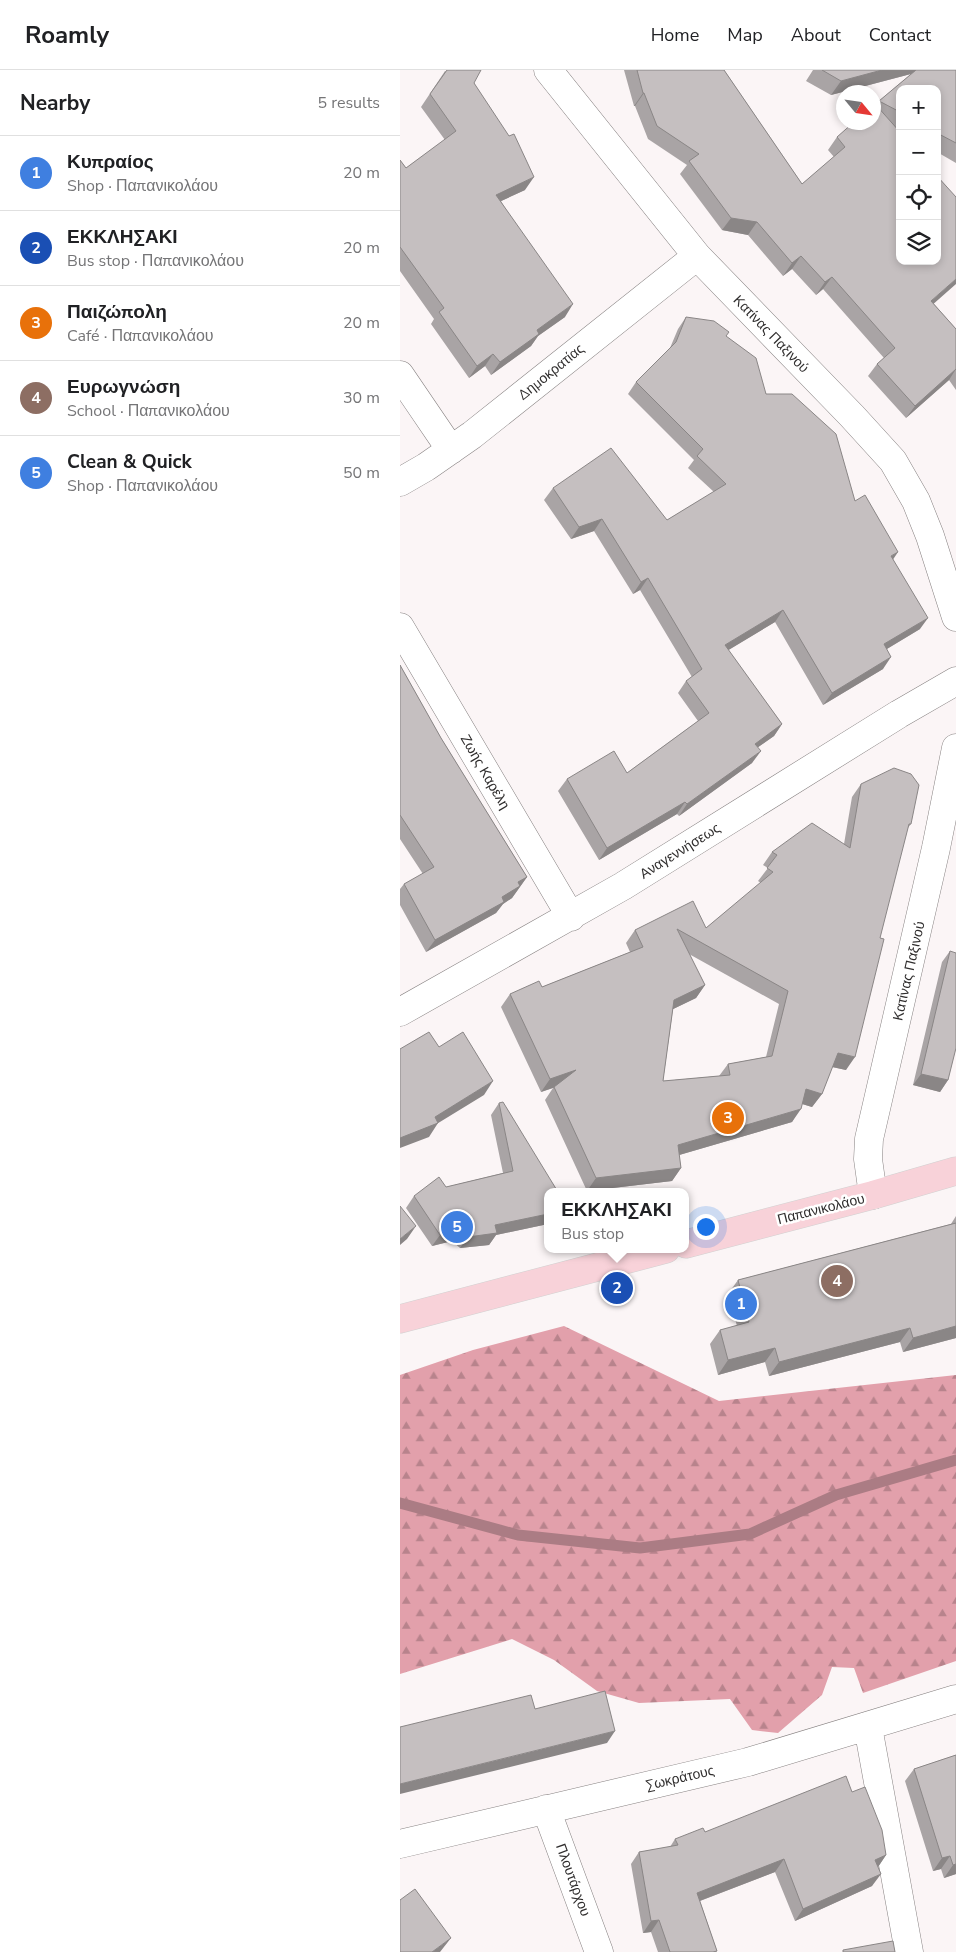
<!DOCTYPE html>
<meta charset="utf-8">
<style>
:root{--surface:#fff;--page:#f2f2f2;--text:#202124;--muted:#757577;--line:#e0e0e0;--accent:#ea580c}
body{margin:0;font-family:"Nunito Sans",sans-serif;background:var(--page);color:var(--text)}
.controls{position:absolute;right:15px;top:15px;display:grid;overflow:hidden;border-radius:10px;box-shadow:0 2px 8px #0003}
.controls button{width:45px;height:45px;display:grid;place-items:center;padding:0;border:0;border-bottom:1px solid var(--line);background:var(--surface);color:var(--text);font:25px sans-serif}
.compass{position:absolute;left:436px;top:15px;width:45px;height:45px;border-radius:50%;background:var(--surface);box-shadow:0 2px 8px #0003;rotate:119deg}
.you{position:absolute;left:305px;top:1156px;width:18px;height:18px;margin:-12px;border:4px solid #fff;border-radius:50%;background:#1a73e8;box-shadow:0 0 0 8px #1a73e833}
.badge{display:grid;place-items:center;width:32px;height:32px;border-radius:50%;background:var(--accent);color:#fff;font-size:16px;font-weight:700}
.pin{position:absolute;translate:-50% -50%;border:2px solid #fff;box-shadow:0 1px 5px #0006}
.popup{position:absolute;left:144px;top:1118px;width:145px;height:65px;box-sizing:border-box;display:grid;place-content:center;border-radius:10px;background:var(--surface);filter:drop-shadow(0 1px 4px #0005);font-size:16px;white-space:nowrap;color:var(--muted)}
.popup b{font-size:19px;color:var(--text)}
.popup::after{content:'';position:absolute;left:50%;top:100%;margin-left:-10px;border:10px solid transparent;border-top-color:var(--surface)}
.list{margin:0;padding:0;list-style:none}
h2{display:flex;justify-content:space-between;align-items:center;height:65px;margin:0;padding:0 20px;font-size:21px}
h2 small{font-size:16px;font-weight:400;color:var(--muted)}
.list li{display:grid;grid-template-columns:32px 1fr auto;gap:15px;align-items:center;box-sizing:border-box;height:75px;padding:0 20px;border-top:1px solid var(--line)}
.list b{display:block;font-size:19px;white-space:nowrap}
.list p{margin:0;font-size:16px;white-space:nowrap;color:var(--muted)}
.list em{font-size:16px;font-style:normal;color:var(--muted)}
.icon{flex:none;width:28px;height:28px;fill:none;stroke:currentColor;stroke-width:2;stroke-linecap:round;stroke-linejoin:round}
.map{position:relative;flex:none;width:556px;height:1882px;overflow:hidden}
header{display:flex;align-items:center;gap:30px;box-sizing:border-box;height:70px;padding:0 25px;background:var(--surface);border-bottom:1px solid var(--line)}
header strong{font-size:24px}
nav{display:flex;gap:28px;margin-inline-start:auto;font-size:18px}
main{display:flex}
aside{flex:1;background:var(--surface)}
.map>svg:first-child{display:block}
</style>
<header>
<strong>Roamly</strong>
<nav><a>Home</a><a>Map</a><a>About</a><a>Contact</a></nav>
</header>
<main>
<aside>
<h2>Nearby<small>5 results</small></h2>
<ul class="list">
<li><span class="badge" style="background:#3f7fe0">1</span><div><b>Κυπραίος</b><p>Shop · Παπανικολάου</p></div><em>20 m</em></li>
<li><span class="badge" style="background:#1a4fb4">2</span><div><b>ΕΚΚΛΗΣΑΚΙ</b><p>Bus stop · Παπανικολάου</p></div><em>20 m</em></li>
<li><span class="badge" style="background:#e8710a">3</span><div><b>Παιζώπολη</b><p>Café · Παπανικολάου</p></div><em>20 m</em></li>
<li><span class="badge" style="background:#8d6e63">4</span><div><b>Ευρωγνώση</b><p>School · Παπανικολάου</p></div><em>30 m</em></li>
<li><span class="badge" style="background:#3f7fe0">5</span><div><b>Clean &amp; Quick</b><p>Shop · Παπανικολάου</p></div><em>50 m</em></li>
</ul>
</aside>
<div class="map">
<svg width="556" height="1882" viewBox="0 0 556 1882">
<defs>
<pattern id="forest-firs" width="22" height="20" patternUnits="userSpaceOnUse" patternTransform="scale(1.25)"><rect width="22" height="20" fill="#e2a0ab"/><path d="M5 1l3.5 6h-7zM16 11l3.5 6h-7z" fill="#b8838c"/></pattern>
</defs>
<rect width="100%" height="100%" fill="#fbf5f6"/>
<path fill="url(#forest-firs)" d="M 164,1256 L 319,1331 L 556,1305 L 556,1591 L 463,1623 L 454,1598 L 432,1597 L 422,1625 L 378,1663 L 352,1660 L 330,1629 L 239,1633 L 197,1621 L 154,1590 L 112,1569 L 0,1604 L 0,1305 L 73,1280 Z"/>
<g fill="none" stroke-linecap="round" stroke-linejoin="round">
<path stroke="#ab7c84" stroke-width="11" d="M 0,1433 L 118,1465 L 240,1478 L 350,1464 L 436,1425 L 556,1390"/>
<g stroke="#878282" stroke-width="29">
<path id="minor" d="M 148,0 L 297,186 L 452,346 L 493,391 L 516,431 L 530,466 L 556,547
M 0,305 L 51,380
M 0,412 L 26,397 L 72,365 L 297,186
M 0,557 L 171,847
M 0,942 L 223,816 L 499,644 L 556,611
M 473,1125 L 468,1089 L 469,1069 L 536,778 L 556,678
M 468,1657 L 509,1882
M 146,1739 L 199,1882
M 0,1774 L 348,1692 L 556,1629"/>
</g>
<g stroke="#d1d1d1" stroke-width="29">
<path id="major" d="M 286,1174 L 473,1125 L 556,1101
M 0,1249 L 266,1179"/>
</g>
<use href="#minor" stroke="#fff" stroke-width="28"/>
<use href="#major" stroke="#f8d2d9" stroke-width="28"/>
</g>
<path fill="#a9a4a5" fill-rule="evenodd" d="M 224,0 L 324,0 L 402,114 L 434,87 L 428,80 L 437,67 L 476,35 L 479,31 L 511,4 L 431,25 L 406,11 L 413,0 L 556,0 L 556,93 L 537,82 L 537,19 L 500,19 L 500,62 L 534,234 L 556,259 L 556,320 L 549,310 L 506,348 L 468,306 L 477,294 L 484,288 L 423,219 L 416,225 L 392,199 L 383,206 L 348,165 L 322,160 L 280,104 L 287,95 L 248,69 L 235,36 L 234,36 Z
M 45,1 L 74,13 L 125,120 L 101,131 L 165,247 L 138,266 L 131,276 L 91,305 L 85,296 L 69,308 L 31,254 L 34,249 L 0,201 L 0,90 L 6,98 L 45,70 L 21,37 Z
M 286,247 L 326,266 L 366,324 L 455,431 L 493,489 L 520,559 L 487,579 L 483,599 L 423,635 L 375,552 L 328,580 L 382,654 L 374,666 L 358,677 L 352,693 L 279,746 L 277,744 L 199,790 L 158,721 L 167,709 L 227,703 L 298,651 L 278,623 L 286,611 L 292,607 L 240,520 L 233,524 L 194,461 L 171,469 L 144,430 L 153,418 L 267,450 L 314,422 L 288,398 L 294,390 L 228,324 L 236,312 L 270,278 L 278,259 Z
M 0,595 L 41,668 L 127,807 L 112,828 L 103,834 L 96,843 L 26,882 L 0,835 L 0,819 L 4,814 L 23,804 L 0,769 Z
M 461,714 L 511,754 L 507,759 L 446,1000 L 432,997 L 422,1024 L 412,1037 L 402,1034 L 392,1052 L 279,1085 L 281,1098 L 272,1111 L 187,1121 L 145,1030 L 153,1018 L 141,1022 L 101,937 L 110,924 L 142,917 L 230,882 L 226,873 L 235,860 L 306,858 L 361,813 L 358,811 L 368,798 L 363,795 L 372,782 L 444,774 L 452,727 ZM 289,884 L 379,934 L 366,987 L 328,994 L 319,1006 L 263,1011 L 273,939 L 296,928 L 305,915 Z
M 550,881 L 548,1010 L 540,1022 L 513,1015 L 542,892 Z
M 99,1033 L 148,1122 L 148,1154 L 96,1165 L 89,1175 L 60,1178 L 52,1171 L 32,1176 L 6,1138 L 14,1126 L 46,1117 L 103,1103 L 91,1045 Z
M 556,1146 L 556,1268 L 503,1282 L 500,1272 L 369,1306 L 365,1292 L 318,1305 L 310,1274 L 320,1260 L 337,1256 L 328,1224 L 338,1210 L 551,1154 Z
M 556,1685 L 556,1804 L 544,1808 L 541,1799 L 533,1801 L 505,1711 L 514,1699 Z
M 452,1722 L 486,1785 L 478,1797 L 472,1816 L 395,1851 L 375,1802 L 300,1831 L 317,1881 L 316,1882 L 258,1882 L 251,1862 L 243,1863 L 231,1794 L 239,1782 L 270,1777 L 275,1769 L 305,1762 Z"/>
<path fill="#8a8686" d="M 482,0 L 523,0 L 522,1 L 431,25 L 441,11 Z
M 243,23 L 244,23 L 235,36 L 234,36 Z
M 134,107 L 125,120 L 88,137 L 96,125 Z
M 331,148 L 357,152 L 348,165 L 322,160 Z
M 401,186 L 392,199 L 383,206 L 392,193 Z
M 432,207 L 423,219 L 416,225 L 425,212 Z
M 556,209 L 556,214 L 522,244 L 531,231 Z
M 173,234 L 165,247 L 138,266 L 131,276 L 91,305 L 100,292 L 137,260 Z
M 93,284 L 85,296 L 69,308 L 77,296 Z
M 556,299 L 549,310 L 506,348 L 515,336 Z
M 202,449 L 194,461 L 171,469 L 179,457 Z
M 498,482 L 490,494 L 491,486 Z
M 248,508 L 240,520 L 233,524 L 241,512 Z
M 383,540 L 375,552 L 317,587 L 325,575 Z
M 528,548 L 520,559 L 475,586 L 484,574 Z
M 491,587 L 483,599 L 423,635 L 432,623 Z
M 382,654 L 374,666 L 347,685 L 355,674 Z
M 361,681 L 352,693 L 279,746 L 287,734 Z
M 285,732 L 277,744 L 199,790 L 207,778 Z
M 127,807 L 112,828 L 103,834 L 96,843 L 26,882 L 35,870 L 102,827 L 118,812 Z
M 305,915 L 296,928 L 265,943 L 274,930 Z
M 438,983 L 455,987 L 446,1000 L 428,996 Z
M 176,1000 L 167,1013 L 141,1022 L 150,1009 Z
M 521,1004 L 548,1010 L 540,1022 L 513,1015 Z
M 93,1011 L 84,1025 L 35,1055 L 38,1053 L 29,1067 L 0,1078 L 0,1068 Z
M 406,1019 L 422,1024 L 412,1037 L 396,1032 Z
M 401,1039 L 392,1052 L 269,1088 L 278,1075 Z
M 281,1098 L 272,1111 L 187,1121 L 196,1108 Z
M 148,1144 L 148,1154 L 96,1165 L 89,1175 L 60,1178 L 68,1167 L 95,1155 Z
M 16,1156 L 7,1169 L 0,1175 L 0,1169 Z
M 60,1160 L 52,1171 L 32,1176 L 40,1165 Z
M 556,1256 L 556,1268 L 503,1282 L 513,1268 Z
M 510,1258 L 500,1272 L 369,1306 L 379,1292 Z
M 375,1278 L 365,1292 L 318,1305 L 328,1290 Z
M 215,1661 L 207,1673 L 0,1724 L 0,1714 Z
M 486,1785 L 478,1797 L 475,1790 Z
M 550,1786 L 541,1799 L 533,1801 L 542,1788 Z
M 384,1789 L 375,1802 L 289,1835 L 297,1823 Z
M 556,1794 L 556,1804 L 544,1808 L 553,1795 Z
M 481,1804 L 472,1816 L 395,1851 L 403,1839 Z
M 259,1850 L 251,1862 L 243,1863 L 251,1851 Z
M 51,1868 L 40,1882 L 32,1882 Z"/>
<path fill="#c5bfc0" stroke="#8a8686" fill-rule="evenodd" d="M 47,0 L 81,0 L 74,13 L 109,66 L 114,64 L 134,107 L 96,125 L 173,234 L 137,260 L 139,264 L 100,292 L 93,284 L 77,296 L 39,242 L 44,238 L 0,177 L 0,90 L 6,98 L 56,61 L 30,24 Z
M 237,0 L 324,0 L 402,114 L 445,77 L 437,67 L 454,52 L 474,52 L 474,36 L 476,35 L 500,62 L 500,191 L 537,191 L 537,106 L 556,127 L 556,209 L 531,231 L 556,259 L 556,299 L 515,336 L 477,294 L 495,278 L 432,207 L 425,212 L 401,186 L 392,193 L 357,152 L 331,148 L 289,91 L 299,84 L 257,56 L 244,23 L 243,23 Z
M 422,0 L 482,0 L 441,11 Z
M 516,0 L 556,0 L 556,73 L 537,63 L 537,19 L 500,19 L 500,42 L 479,31 Z
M 286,247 L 314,251 L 329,262 L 326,266 L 356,288 L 366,324 L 392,324 L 436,364 L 455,431 L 465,425 L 498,482 L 491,486 L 528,548 L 484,574 L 491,587 L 432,623 L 383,540 L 325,575 L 382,654 L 355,674 L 361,681 L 287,734 L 285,732 L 207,778 L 167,709 L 214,681 L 227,703 L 309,643 L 286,611 L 302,599 L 248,508 L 241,512 L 202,449 L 179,457 L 153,418 L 211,378 L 267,450 L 326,414 L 297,386 L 303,379 L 236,312 L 276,272 Z
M 0,595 L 41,668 L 127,807 L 118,812 L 120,816 L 102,827 L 104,832 L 35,870 L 4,814 L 34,797 L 0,745 Z
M 494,698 L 511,704 L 519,715 L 511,754 L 509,754 L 480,868 L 484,869 L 455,987 L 438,983 L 422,1024 L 406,1019 L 401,1039 L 278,1075 L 281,1098 L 196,1108 L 154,1017 L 176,1000 L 150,1009 L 110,924 L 139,911 L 142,917 L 243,877 L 235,860 L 293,831 L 306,858 L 373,802 L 367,798 L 377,785 L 372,782 L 412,753 L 450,778 L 461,714 ZM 277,859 L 388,921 L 372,986 L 328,994 L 330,1005 L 263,1011 L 274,930 L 305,915 Z
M 550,881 L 556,883 L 556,978 L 548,1010 L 521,1004 Z
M 29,962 L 39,977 L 63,962 L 93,1011 L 35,1047 L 38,1053 L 0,1068 L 0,979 Z
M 103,1032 L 158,1122 L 148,1122 L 148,1144 L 95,1155 L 97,1163 L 68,1167 L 60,1160 L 40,1165 L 14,1126 L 39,1107 L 46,1117 L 113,1101 L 99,1033 Z
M 0,1136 L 16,1156 L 0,1169 Z
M 556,1153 L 556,1256 L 513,1268 L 510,1258 L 379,1292 L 375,1278 L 328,1290 L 320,1260 L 349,1252 L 338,1210 Z
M 205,1621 L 215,1661 L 0,1714 L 0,1657 L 131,1625 L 135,1639 Z
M 556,1685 L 556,1794 L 553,1795 L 550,1786 L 542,1788 L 514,1699 Z
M 446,1706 L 452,1722 L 465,1717 L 482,1760 L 486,1785 L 475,1790 L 481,1804 L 403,1839 L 384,1789 L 297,1823 L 317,1881 L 313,1882 L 270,1882 L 259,1850 L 251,1851 L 239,1782 L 278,1775 L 275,1769 L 303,1758 L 305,1762 Z
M 15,1819 L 51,1868 L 32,1882 L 0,1882 L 0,1830 Z
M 493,1871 L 495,1882 L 443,1882 L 443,1880 Z"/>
<g text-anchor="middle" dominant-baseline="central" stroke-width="5" stroke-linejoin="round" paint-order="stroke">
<g font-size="14" fill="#302e2e" stroke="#fff">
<text transform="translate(371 264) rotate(46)">Κατίνας Παξινού</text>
<text transform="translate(151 302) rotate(-39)">Δημοκρατίας</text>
<text transform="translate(85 702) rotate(60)">Ζωής Καρέλη</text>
<text transform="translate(280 781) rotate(-32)">Αναγεννήσεως</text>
<text transform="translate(509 901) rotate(-77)">Κατίνας Παξινού</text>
<text transform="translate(421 1139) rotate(-14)">Παπανικολάου</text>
<text transform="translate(280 1708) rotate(-13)">Σωκράτους</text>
<text transform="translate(173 1810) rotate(70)">Πλουτάρχου</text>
</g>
</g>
</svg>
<div class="controls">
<button>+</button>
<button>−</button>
<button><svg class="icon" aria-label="locate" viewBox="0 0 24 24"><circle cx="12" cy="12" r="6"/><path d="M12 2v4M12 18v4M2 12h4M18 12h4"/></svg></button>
<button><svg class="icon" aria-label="layers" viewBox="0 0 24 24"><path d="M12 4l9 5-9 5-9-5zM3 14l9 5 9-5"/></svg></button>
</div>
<svg class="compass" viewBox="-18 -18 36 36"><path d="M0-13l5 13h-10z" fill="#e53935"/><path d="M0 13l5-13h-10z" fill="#757577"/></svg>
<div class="you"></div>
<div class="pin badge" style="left:341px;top:1234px;background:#3f7fe0">1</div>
<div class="pin badge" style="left:217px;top:1218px;background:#1a4fb4">2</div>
<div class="popup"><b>ΕΚΚΛΗΣΑΚΙ</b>Bus stop</div>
<div class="pin badge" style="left:328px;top:1048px;background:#e8710a">3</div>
<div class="pin badge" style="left:437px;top:1211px;background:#8d6e63">4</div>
<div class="pin badge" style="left:57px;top:1157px;background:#3f7fe0">5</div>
</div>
</main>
